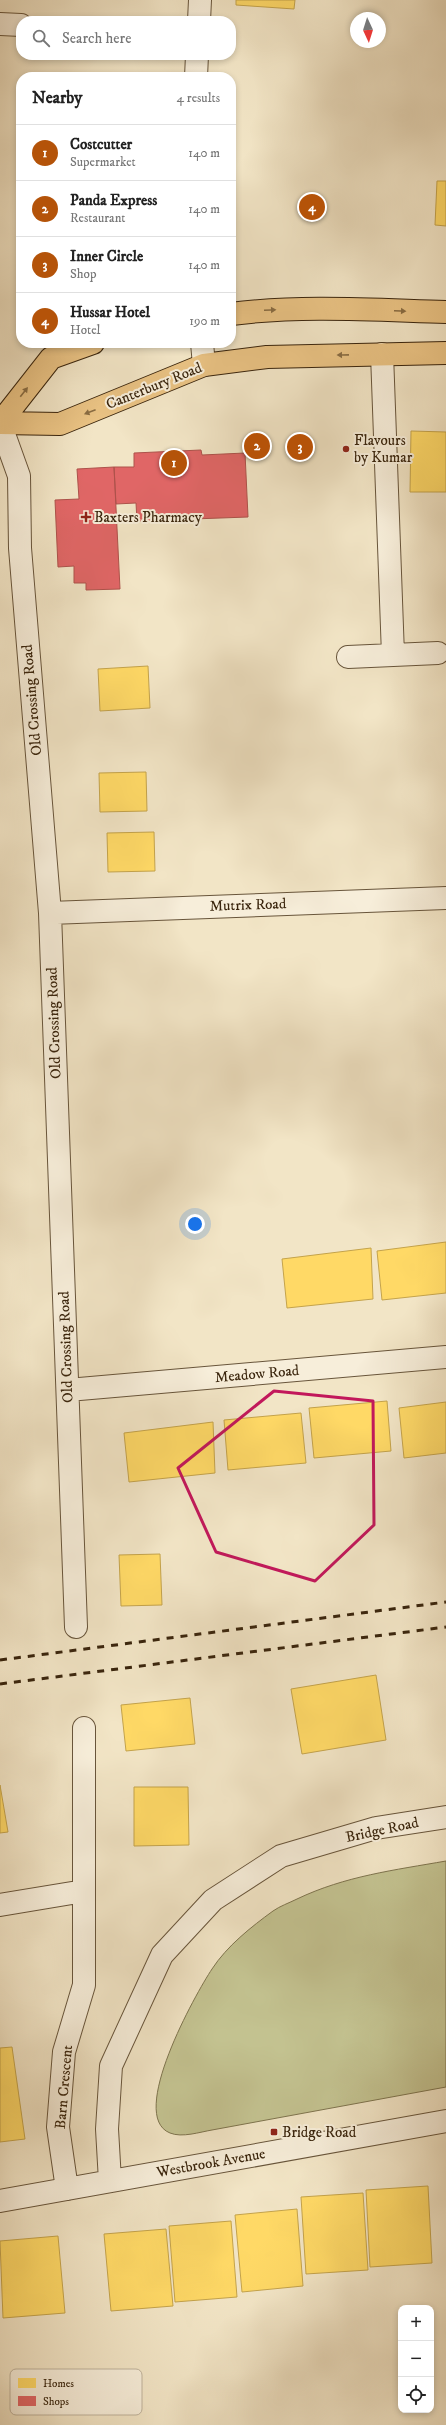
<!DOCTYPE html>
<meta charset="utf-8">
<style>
:root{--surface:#fff;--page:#f6f6f6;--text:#222;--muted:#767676;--line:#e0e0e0;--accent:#b45309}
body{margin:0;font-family:"IM FELL DW Pica",serif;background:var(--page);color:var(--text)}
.controls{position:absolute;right:12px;bottom:12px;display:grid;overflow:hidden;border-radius:8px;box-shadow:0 2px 6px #0003}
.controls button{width:36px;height:36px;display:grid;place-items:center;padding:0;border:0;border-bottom:1px solid var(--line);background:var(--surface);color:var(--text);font:20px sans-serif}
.compass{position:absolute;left:350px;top:12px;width:36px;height:36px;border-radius:50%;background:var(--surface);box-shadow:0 2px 6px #0003;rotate:176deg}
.you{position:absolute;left:195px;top:1224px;width:14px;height:14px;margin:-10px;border:3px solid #fff;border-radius:50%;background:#1a73e8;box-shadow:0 0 0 6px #1a73e833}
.badge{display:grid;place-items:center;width:26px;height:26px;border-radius:50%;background:var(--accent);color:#fff;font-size:13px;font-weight:700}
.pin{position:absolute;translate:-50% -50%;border:2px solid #fff;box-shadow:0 1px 4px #0006}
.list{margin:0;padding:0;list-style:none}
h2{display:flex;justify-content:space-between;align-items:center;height:52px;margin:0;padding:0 16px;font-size:17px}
h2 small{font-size:13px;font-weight:400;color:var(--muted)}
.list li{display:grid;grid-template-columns:26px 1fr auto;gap:12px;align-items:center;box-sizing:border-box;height:56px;padding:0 16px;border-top:1px solid var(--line)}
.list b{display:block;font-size:15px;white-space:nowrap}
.list p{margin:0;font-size:13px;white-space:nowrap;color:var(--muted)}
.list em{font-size:13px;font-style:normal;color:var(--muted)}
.icon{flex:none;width:22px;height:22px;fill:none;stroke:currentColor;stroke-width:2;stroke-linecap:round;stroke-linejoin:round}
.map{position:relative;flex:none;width:446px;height:2425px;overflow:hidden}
.search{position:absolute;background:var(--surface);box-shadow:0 2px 6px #0003;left:16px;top:16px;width:220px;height:44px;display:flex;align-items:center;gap:10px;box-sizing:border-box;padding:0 14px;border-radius:16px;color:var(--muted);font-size:15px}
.panel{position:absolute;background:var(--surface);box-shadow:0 2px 6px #0003;left:16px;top:72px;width:220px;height:276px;border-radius:16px}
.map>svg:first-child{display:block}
</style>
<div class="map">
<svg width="446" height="2425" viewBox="0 0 446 2425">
<rect width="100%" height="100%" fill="#f2e5c6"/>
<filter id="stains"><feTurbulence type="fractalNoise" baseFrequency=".005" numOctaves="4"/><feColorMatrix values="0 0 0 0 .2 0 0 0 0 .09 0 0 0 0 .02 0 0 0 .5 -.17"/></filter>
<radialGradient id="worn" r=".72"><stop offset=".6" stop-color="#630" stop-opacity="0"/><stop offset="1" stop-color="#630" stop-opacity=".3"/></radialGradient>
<path fill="#c3c290" stroke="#7e744e" d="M 446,1861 L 446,2087 L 212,2130 C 200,2132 182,2138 170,2133 C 127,2116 196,1993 212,1969 C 227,1946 251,1927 273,1911 C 280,1906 289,1903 297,1899 C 345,1876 395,1870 446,1861 Z"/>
<path fill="#ffd966" stroke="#c4a34b" d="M 236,0 L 295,0 L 294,9 L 236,5 Z
M 437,181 L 446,181 L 446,226 L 435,225 Z
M 411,431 L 446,432 L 446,492 L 410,492 Z
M 148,666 L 150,708 L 100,711 L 98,669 Z
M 146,772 L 147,811 L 100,812 L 99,773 Z
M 154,832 L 155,871 L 108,872 L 107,833 Z
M 446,1242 L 446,1293 L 382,1300 L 377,1251 Z
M 371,1248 L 373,1299 L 287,1308 L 282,1259 Z
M 387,1401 L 391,1451 L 314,1458 L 309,1408 Z
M 446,1402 L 446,1453 L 404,1458 L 399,1408 Z
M 301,1413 L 306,1463 L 228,1470 L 224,1420 Z
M 213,1422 L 215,1473 L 129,1482 L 124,1433 Z
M 160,1554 L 162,1605 L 121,1606 L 119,1555 Z
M 376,1675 L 386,1740 L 302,1754 L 291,1689 Z
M 190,1698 L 195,1744 L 126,1751 L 121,1705 Z
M 0,1785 L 8,1832 L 0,1833 Z
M 134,1787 L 188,1787 L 189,1845 L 134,1846 Z
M 12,2047 L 25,2139 L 0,2142 L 0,2048 Z
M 428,2186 L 432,2263 L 370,2267 L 366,2190 Z
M 363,2193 L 368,2270 L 306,2274 L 301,2197 Z
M 297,2209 L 303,2286 L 242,2292 L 235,2215 Z
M 231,2221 L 237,2297 L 175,2302 L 169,2226 Z
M 166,2229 L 173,2306 L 111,2311 L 104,2234 Z
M 58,2236 L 65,2313 L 3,2318 L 0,2241 Z"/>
<path fill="#e06666" stroke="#ae524b" d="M 201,450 L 202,455 L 245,453 L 248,517 L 137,521 L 136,503 L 116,504 L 114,467 L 134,467 L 134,453 Z
M 114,467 L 120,589 L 86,590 L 86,583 L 74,583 L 74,566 L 58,567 L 55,500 L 79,499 L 77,469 Z"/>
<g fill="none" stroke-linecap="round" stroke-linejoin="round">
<g stroke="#68553b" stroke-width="24">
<path id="minor" d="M 199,21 L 200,0
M 0,24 L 21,25
M 196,77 L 197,55
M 202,343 L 204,365
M 382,354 L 393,655
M 0,423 L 19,476 L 20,548 L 50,913 L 76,1627
M 348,657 L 438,653
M 50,913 L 446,898
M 68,1390 L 446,1357
M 0,1905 L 84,1891
M 110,2181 L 107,2129 L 111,2066 L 162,1955 L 213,1900 L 281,1856 L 376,1828 L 446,1817
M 67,2189 L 58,2127 L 64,2052 L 84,1985 L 84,1728
M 0,2201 L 446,2121"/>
</g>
<g stroke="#3a250d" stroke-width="24">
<path id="highway" d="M 231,314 C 302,305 374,310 446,312
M 0,423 L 60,424 L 204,365 L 267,357 L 446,353
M 0,423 L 51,358 L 93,343"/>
</g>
<use href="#minor" stroke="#f7eeda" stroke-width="22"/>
<use href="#highway" stroke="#e9c283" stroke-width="22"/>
<path stroke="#3a250d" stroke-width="3" stroke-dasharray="7 7" stroke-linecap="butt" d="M 0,1660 L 446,1602
M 0,1684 L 446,1627"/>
</g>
<defs><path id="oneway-solid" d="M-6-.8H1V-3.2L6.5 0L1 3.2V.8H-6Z"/></defs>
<g fill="#896c42">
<use href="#oneway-solid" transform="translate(270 310) rotate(-2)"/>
<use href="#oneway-solid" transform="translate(400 311) rotate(2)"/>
<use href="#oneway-solid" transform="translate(343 355) rotate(179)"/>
<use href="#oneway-solid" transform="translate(24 392) rotate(-52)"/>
<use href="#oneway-solid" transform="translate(90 412) rotate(159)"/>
</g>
<path fill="none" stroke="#c2185b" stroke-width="3" stroke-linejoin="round" d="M 274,1391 L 373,1401 L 374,1525 L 315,1581 L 216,1552 L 178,1468 Z"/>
<g fill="#8f2418" stroke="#f7eeda" stroke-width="1.5">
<circle cx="346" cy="449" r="4"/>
<path d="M84 511h4v4h4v4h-4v4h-4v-4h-4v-4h4z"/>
<rect x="270" y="2128" width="8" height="8" rx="2"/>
</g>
<g text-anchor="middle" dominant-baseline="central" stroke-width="4" stroke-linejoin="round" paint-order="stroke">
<g font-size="15" fill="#3a250d" stroke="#f7eeda">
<text transform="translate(154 386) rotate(-22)">Canterbury Road</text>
<text transform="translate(32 700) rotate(-95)">Old Crossing Road</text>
<text transform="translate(248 905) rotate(-2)">Mutrix Road</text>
<text transform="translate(54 1023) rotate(-92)">Old Crossing Road</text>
<text transform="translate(66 1347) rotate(-92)">Old Crossing Road</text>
<text transform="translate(257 1374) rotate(-5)">Meadow Road</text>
<text transform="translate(382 1830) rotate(-12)">Bridge Road</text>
<text transform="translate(64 2087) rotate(-85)">Barn Crescent</text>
<text transform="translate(211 2163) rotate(-10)">Westbrook Avenue</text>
</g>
<g font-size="15" fill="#3a250d" stroke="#f7eeda" text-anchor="start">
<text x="354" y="440">Flavours<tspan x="354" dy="17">by Kumar</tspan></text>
<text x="94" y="517">Baxters Pharmacy</text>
<text x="282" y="2132">Bridge Road</text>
</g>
</g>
<rect x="10" y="2369" width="132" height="46" rx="6" fill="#f7eeda" stroke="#beb29c" stroke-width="1"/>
<rect x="18" y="2378" width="18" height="10" fill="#ffd966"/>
<rect x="18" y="2396" width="18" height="10" fill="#e06666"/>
<g font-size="11" fill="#3a250d">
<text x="43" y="2387">Homes</text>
<text x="43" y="2405">Shops</text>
</g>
<rect width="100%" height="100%" filter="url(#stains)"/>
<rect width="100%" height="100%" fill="url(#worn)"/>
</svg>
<div class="controls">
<button>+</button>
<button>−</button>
<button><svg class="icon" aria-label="locate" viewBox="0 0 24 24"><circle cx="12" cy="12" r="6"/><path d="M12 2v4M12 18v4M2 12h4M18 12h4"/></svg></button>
</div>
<svg class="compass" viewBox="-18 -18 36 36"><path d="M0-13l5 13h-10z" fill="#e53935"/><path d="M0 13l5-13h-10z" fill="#767676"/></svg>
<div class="you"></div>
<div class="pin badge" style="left:174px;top:463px">1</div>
<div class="pin badge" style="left:257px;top:446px">2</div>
<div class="pin badge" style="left:300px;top:447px">3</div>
<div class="pin badge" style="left:312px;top:207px">4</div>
<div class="search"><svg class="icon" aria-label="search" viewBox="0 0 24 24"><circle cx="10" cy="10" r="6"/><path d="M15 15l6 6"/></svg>Search here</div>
<section class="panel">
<h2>Nearby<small>4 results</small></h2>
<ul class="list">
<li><span class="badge">1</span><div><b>Costcutter</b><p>Supermarket</p></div><em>140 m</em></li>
<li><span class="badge">2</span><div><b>Panda Express</b><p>Restaurant</p></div><em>140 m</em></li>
<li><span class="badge">3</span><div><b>Inner Circle</b><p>Shop</p></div><em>140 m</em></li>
<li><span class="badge">4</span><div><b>Hussar Hotel</b><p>Hotel</p></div><em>190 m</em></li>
</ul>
</section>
</div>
